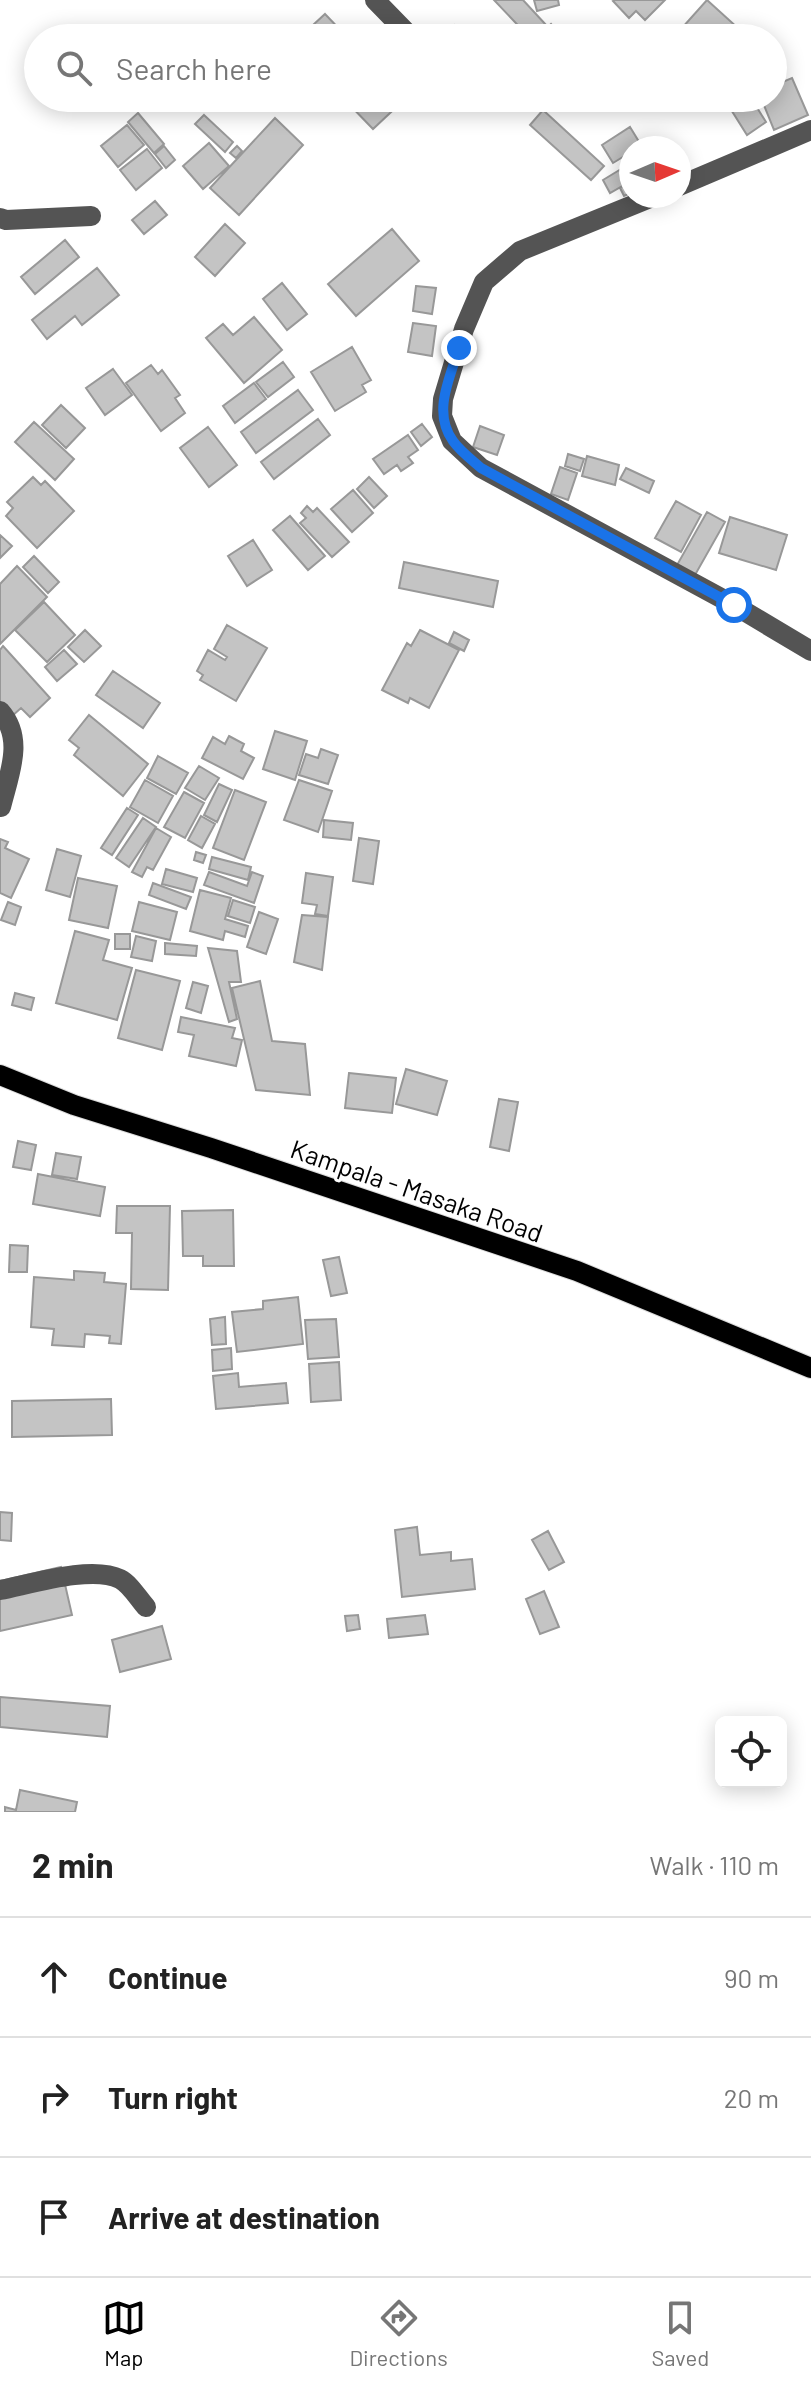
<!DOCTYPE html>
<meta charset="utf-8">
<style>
:root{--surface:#fff;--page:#f6f6f6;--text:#222;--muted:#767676;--line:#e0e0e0;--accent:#000}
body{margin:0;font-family:Barlow,sans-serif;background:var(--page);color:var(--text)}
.controls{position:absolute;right:24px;bottom:24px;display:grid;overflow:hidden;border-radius:12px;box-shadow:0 4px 20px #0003}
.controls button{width:72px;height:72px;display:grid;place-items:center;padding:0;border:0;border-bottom:2px solid var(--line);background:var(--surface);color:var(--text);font:40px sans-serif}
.compass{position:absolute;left:619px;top:136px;width:72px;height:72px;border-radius:50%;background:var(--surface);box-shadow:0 4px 20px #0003;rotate:88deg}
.stop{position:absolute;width:24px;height:24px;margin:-18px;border:6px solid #1a73e8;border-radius:50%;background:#fff}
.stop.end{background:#1a73e8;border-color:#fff;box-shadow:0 2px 8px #0008}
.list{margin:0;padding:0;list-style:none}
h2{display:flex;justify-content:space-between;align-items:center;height:104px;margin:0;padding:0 32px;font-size:34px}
h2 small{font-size:26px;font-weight:400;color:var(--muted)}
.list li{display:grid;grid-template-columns:52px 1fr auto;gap:24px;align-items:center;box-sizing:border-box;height:120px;padding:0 32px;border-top:2px solid var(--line)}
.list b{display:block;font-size:30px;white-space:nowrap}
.list em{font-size:26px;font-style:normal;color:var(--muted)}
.icon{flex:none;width:44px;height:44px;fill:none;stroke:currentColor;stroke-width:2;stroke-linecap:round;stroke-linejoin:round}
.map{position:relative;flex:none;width:811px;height:1812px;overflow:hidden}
.search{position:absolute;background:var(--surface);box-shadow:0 4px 20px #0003;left:24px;right:24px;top:24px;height:88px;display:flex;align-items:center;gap:20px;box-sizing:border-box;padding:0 28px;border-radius:44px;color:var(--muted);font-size:30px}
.sheet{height:464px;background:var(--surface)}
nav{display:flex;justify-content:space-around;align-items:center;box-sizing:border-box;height:112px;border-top:2px solid var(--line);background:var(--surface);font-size:22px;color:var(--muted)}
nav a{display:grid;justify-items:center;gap:4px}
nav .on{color:var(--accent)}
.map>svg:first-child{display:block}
</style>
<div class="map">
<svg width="811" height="1812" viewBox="0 0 811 1812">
<rect width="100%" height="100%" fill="#fff"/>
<path fill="#c4c4c4" stroke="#989898" stroke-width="2" d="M 494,0 L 523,0 L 547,26 L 534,38 L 530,38 Z
M 534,0 L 558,0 L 559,5 L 537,11 Z
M 615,0 L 665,0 L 645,20 L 636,11 L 629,18 L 613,1 Z
M 707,0 L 739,29 L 731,38 L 673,38 Z
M 325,14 L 348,38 L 299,38 Z
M 551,24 L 562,37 L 536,38 Z
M 455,25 L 470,34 L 468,38 L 447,38 Z
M 792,78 L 808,115 L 774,130 L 761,98 L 773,98 L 773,86 Z
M 343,98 L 406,98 L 373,129 Z
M 557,98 L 573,98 L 564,106 Z
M 745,98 L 751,98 L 766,122 L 747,135 L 730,108 Z
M 543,110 L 604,166 L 591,180 L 530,125 Z
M 138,113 L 164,144 L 154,153 L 128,122 Z
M 204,115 L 233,142 L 225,152 L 195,124 Z
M 275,118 L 303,145 L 239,215 L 210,188 Z
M 127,125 L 144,145 L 118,167 L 101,146 Z
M 630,127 L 641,145 L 631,148 L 631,152 L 613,163 L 602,145 Z
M 209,143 L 229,166 L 203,189 L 183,166 Z
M 164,146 L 175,160 L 166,168 L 155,154 Z
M 237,146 L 242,151 L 236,158 L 230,153 Z
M 147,149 L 162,168 L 136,190 L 120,170 Z
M 631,163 L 631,181 L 610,193 L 603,180 Z
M 628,184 L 631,193 L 624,196 L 620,188 Z
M 155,201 L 167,215 L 144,234 L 132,220 Z
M 225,224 L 245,243 L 215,276 L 195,257 Z
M 392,229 L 419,261 L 356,316 L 328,284 Z
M 65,240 L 79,257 L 35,294 L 21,277 Z
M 97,268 L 119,295 L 82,325 L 75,316 L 47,339 L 32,320 Z
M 282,283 L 307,314 L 287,330 L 263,299 Z
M 416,286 L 436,288 L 432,314 L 413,311 Z
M 254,317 L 282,350 L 244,383 L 206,338 L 223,324 L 233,335 Z
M 413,323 L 436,326 L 432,356 L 408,352 Z
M 352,347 L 371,380 L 362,385 L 366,392 L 335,411 L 311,372 Z
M 283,362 L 294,377 L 268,397 L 256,382 Z
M 151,365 L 158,374 L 162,370 L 180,395 L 175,398 L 185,413 L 161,431 L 126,383 Z
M 113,369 L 132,395 L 105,415 L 86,388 Z
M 254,383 L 266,399 L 235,423 L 223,406 Z
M 298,390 L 313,410 L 256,453 L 241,432 Z
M 61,405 L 85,428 L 66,448 L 42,425 Z
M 318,419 L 330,435 L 274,479 L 261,462 Z
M 34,422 L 74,459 L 55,480 L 15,442 Z
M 422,424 L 432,437 L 421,446 L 411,432 Z
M 480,426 L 504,435 L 497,455 L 473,447 Z
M 208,427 L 237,465 L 209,487 L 180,448 Z
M 408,435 L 418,450 L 408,457 L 413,463 L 401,471 L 397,465 L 384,474 L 373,459 Z
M 568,454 L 584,459 L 580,471 L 565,466 Z
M 587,456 L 619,465 L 615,485 L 582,476 Z
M 560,467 L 577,473 L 568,500 L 551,494 Z
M 626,468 L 654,481 L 649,493 L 620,479 Z
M 33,477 L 41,485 L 45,481 L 74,511 L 37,548 L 6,516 L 13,508 L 7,502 Z
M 369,477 L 387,496 L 374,508 L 357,489 Z
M 353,490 L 373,513 L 352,532 L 331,509 Z
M 676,501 L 701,515 L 681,552 L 655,538 Z
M 307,506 L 313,512 L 317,508 L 349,542 L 332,557 L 300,523 L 306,518 L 301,513 Z
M 707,512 L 725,522 L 695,575 L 677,565 Z
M 290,516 L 325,556 L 308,570 L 273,530 Z
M 730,517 L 787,535 L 776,570 L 719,553 Z
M 0,535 L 12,546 L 0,558 Z
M 253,540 L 272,570 L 247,586 L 228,556 Z
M 34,556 L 59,582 L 48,593 L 23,567 Z
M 404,562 L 498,581 L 493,607 L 399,588 Z
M 17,566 L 47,597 L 0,644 L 0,584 Z
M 44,602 L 75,635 L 47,662 L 15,630 Z
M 227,625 L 267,648 L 236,701 L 200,680 L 203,675 L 197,671 L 208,650 L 225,660 L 227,657 L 214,649 Z
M 85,630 L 101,646 L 84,662 L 68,647 Z
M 420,630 L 459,650 L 429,708 L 410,698 L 408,703 L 382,690 L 407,643 L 411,646 Z
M 454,632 L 469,640 L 464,651 L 449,643 Z
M 3,646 L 50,698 L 30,717 L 21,708 L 12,716 L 0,702 L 0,650 Z
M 64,650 L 77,664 L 57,681 L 45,667 Z
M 113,671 L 160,703 L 143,728 L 96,695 Z
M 89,715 L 148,764 L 123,796 L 74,755 L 79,748 L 69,740 Z
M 275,731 L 307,741 L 295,780 L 263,769 Z
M 229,736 L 244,744 L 241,751 L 254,758 L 243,779 L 202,758 L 213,737 L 225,744 Z
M 321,749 L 338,755 L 328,784 L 299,775 L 306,754 L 318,758 Z
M 158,756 L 188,773 L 176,794 L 147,778 Z
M 199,766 L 219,778 L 205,800 L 185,788 Z
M 145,780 L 173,796 L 158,823 L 130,807 Z
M 299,780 L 332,791 L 318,832 L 284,820 Z
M 219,784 L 232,790 L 217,822 L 204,815 Z
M 235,790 L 266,802 L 244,860 L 213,848 Z
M 184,792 L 204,803 L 185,838 L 164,827 Z
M 127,808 L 138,815 L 112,855 L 101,848 Z
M 201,816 L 215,824 L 202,848 L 188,840 Z
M 143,818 L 156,827 L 129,867 L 116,858 Z
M 324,820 L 353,823 L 351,840 L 323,837 Z
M 156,828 L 171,837 L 153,870 L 147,867 L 142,877 L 132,872 Z
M 359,838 L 379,841 L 373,884 L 353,881 Z
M 0,839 L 8,842 L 5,848 L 29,859 L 11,898 L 0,893 Z
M 57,849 L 81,856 L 70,897 L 46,890 Z
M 196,852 L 206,855 L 203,863 L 194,860 Z
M 212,857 L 251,867 L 248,880 L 209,869 Z
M 166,869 L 197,878 L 193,892 L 162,884 Z
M 209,872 L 247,886 L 252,872 L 263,876 L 254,903 L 204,885 Z
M 306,873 L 333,877 L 328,916 L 315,914 L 317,905 L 302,903 Z
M 78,878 L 117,886 L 108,928 L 69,920 Z
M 153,883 L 191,897 L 186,909 L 149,895 Z
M 200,890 L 231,898 L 225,919 L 248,926 L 245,937 L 225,931 L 223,940 L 190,931 Z
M 233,900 L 255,907 L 250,923 L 228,916 Z
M 8,902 L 21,907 L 15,925 L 1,920 Z
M 139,902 L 177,912 L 170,940 L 132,931 Z
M 259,912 L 278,919 L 266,954 L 247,947 Z
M 302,915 L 328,917 L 322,970 L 294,962 Z
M 75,931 L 109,940 L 103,960 L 132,968 L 117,1020 L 56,1003 Z
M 115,934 L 130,934 L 130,949 L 115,949 Z
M 136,936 L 156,941 L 152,961 L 131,957 Z
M 165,943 L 197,946 L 196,956 L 165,954 Z
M 208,948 L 237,951 L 241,982 L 229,982 L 237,1019 L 229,1022 Z
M 136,970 L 180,981 L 162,1050 L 118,1038 Z
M 260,981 L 272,1041 L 305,1044 L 310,1095 L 256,1090 L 232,988 Z
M 193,982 L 208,986 L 201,1013 L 186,1008 Z
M 15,993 L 34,998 L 31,1010 L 12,1005 Z
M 181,1017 L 235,1028 L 232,1038 L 242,1040 L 236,1066 L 189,1056 L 194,1035 L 178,1032 Z
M 406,1069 L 447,1081 L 437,1115 L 396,1104 Z
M 349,1073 L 396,1078 L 392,1113 L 345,1108 Z
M 499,1099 L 518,1102 L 509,1151 L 490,1147 Z
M 18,1141 L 36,1145 L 31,1170 L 13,1167 Z
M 56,1153 L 81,1157 L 77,1179 L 52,1175 Z
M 38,1174 L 105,1187 L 100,1216 L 33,1204 Z
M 117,1206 L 170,1206 L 168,1290 L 131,1289 L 132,1233 L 116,1233 Z
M 233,1210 L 234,1266 L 203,1266 L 203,1256 L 183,1256 L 182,1211 Z
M 10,1245 L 28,1246 L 27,1272 L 9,1272 Z
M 339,1257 L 347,1293 L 331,1296 L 323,1260 Z
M 74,1271 L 105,1273 L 104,1282 L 126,1284 L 121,1344 L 109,1343 L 110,1336 L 85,1334 L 84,1347 L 52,1345 L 54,1329 L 31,1327 L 34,1277 L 74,1280 Z
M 298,1297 L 303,1344 L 237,1352 L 232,1312 L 263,1309 L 263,1301 Z
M 225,1317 L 226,1344 L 212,1345 L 210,1319 Z
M 336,1319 L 339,1357 L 308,1359 L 305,1320 Z
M 231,1348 L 232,1369 L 213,1371 L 212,1350 Z
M 339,1362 L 341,1400 L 311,1402 L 309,1364 Z
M 238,1373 L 239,1387 L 286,1383 L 288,1403 L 216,1409 L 213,1376 Z
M 111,1399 L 112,1435 L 12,1437 L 12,1401 Z
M 0,1512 L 12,1513 L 11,1541 L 0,1540 Z
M 417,1527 L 420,1555 L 451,1552 L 451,1561 L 472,1559 L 475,1589 L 402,1597 L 395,1530 Z
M 548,1531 L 564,1562 L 549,1570 L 532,1540 Z
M 61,1567 L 72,1615 L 0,1631 L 0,1581 Z
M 544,1591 L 559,1627 L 540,1634 L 526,1599 Z
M 358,1615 L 360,1629 L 347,1631 L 345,1616 Z
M 425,1615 L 428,1634 L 389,1638 L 387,1619 Z
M 162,1626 L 171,1659 L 120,1672 L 112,1640 Z
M 0,1697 L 110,1706 L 107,1737 L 0,1727 Z
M 20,1790 L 77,1802 L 75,1812 L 5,1812 L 5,1807 L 16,1810 Z"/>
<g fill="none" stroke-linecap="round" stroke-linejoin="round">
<g stroke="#dbdbdb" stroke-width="22">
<path id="major" d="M 0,1075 L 74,1105 L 211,1148 L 577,1271 L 811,1368"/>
</g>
<path stroke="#545454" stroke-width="20" d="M 375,0 L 409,35
M 679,186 L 811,130
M 655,196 L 520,251 L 484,282 L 464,329 L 443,399 L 442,416 L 452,441 L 481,468 L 734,605 L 811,651
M 0,218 L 6,220 L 91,216
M 0,711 C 25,739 9,774 1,807
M 0,1590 C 31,1584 92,1565 120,1579 C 130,1584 138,1598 146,1607"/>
<use href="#major" stroke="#000" stroke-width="20"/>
</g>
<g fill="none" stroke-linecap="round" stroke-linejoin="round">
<path stroke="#1a73e8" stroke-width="10" d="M 459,348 C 450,378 432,412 453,441 C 460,451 472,460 481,468 L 734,605"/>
</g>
<g text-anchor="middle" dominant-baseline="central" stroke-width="6" stroke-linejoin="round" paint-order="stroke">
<g font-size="26" fill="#000" stroke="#fff">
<text transform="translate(417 1190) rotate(19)">Kampala - Masaka Road</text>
</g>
</g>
</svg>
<div class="controls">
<button><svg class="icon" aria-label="locate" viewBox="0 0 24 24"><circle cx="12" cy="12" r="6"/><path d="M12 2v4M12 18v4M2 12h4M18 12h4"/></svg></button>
</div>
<svg class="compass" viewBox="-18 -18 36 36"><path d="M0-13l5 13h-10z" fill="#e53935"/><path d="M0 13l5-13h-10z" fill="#767676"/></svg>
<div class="stop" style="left:734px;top:605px"></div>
<div class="stop end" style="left:459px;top:348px"></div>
<div class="search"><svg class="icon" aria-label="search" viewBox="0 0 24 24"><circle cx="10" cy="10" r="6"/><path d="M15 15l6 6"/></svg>Search here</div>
</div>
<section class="sheet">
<h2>2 min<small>Walk · 110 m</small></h2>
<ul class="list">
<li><svg class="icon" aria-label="ahead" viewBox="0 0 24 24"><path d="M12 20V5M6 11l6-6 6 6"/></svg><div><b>Continue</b></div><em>90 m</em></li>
<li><svg class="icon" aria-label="right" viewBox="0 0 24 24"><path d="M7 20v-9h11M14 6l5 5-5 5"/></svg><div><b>Turn right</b></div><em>20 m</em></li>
<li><svg class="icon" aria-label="arrive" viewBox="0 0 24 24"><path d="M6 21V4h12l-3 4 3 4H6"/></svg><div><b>Arrive at destination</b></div></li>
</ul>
</section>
<nav>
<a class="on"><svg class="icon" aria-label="map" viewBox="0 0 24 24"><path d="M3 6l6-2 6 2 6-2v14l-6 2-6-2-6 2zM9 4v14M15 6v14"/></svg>Map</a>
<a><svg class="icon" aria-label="directions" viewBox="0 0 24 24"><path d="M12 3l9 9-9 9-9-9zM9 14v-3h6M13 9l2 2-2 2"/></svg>Directions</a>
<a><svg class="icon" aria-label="saved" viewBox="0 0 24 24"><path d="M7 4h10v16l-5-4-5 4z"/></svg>Saved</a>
</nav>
